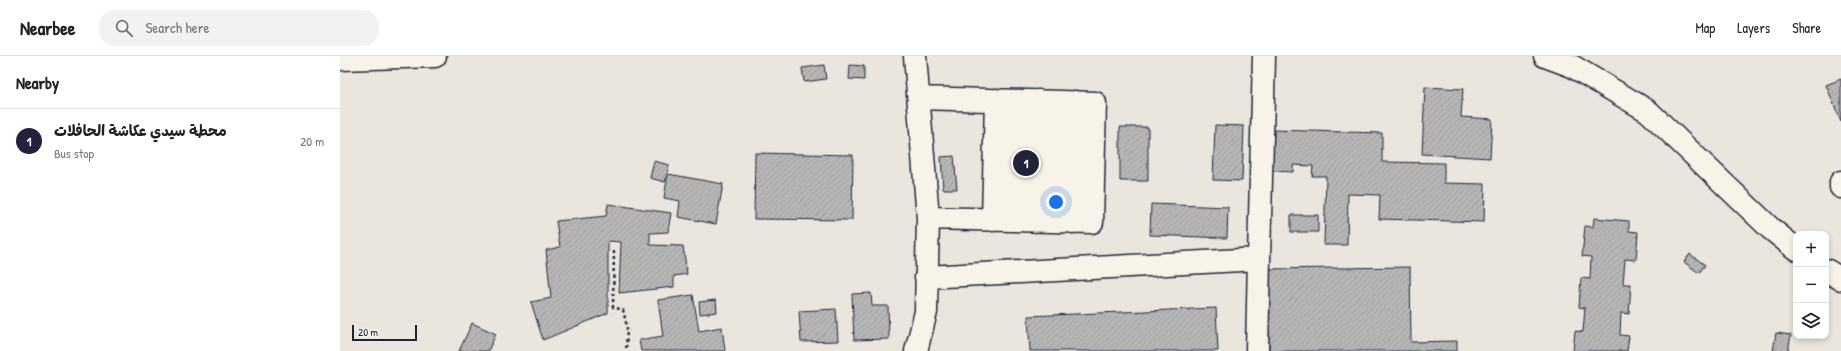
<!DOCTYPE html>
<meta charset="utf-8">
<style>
:root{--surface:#fff;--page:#f2f2f2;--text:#222;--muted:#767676;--line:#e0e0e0;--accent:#22223b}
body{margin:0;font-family:"Patrick Hand","Playpen Sans Arabic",sans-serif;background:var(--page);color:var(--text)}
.controls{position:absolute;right:12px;bottom:12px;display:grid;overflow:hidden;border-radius:8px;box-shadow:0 2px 6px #0003}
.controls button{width:36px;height:36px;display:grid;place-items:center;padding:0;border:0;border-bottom:1px solid var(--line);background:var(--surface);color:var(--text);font:20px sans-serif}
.scale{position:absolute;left:12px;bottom:10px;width:65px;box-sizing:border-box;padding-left:4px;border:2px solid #22223b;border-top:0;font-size:11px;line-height:14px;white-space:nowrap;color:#22223b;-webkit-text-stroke:3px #f7f3e8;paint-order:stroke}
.you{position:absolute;left:716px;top:146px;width:14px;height:14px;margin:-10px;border:3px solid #fff;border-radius:50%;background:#1a73e8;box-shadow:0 0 0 6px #1a73e833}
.badge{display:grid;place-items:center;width:26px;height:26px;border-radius:50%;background:var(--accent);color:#fff;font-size:13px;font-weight:700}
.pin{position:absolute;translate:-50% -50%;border:2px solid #fff;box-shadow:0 1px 4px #0006}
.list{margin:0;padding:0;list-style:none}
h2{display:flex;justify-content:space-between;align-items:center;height:52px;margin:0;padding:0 16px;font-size:17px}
h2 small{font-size:13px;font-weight:400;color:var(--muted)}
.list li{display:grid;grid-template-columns:26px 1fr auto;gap:12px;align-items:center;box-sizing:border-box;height:64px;padding:0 16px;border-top:1px solid var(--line)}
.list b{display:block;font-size:15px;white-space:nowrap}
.list p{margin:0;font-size:13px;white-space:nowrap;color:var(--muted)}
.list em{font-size:13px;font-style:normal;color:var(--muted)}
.icon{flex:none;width:22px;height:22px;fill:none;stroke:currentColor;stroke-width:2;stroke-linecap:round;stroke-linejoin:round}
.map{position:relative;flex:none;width:1501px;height:295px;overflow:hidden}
header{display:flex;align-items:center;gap:24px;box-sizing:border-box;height:56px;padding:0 20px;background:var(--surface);border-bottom:1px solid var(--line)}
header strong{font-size:19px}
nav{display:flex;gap:22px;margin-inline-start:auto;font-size:14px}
.search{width:280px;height:36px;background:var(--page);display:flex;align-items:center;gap:10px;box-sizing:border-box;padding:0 14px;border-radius:16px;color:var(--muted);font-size:15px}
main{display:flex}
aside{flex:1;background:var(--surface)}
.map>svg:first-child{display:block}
</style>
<header>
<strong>Nearbee</strong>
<div class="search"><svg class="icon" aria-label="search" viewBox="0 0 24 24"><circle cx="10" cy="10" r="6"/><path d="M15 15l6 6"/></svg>Search here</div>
<nav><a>Map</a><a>Layers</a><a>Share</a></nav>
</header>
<main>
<aside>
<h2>Nearby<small></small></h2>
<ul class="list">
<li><span class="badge">1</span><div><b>محطة سيدي عكاشة الحافلات</b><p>Bus stop</p></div><em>20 m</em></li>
</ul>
</aside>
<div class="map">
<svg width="1501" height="295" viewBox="0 0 1501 295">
<defs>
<pattern id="building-hatch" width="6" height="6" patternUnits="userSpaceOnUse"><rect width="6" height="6" fill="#b8b6b5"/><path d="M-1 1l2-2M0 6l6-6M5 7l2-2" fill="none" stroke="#9e9c9d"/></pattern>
</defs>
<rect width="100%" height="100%" fill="#eae6de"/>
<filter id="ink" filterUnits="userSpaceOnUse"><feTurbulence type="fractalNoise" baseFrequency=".025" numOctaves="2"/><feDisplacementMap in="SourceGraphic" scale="8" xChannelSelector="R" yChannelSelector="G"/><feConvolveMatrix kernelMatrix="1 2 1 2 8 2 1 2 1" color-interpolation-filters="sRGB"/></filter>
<g filter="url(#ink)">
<path fill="url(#building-hatch)" stroke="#22223b" d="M 484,9 L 486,23 L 464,26 L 462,12 Z
M 510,9 L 524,10 L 524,24 L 509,23 Z
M 1501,23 L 1501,66 L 1486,29 Z
M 1085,31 L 1123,33 L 1121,61 L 1152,63 L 1150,102 L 1082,98 Z
M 875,69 L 904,70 L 902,125 L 873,124 Z
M 780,71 L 808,71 L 808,125 L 780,125 Z
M 933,74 L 1042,77 L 1042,106 L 1104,107 L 1104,127 L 1145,128 L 1144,166 L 1039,163 L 1040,139 L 1008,138 L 1007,189 L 984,189 L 986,120 L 972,120 L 973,110 L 953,109 L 953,116 L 932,115 Z
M 415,97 L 513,99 L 512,164 L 414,163 Z
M 614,100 L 617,133 L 603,133 L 601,101 Z
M 314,105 L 329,109 L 325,126 L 310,122 Z
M 328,118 L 383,128 L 376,168 L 338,161 L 340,145 L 324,142 Z
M 268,148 L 331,157 L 328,176 L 310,177 L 310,189 L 343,190 L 347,218 L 334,220 L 334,231 L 279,237 L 281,186 L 268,185 L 268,257 L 203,284 L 191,246 L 211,242 L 206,194 L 220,191 L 216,165 L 266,160 Z
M 811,148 L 888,151 L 887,182 L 810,179 Z
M 951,159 L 978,159 L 978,176 L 951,176 Z
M 1254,162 L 1289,165 L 1289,175 L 1298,176 L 1296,204 L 1285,203 L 1283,228 L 1291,228 L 1289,258 L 1281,257 L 1280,279 L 1289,280 L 1287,295 L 1233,295 L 1235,275 L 1243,276 L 1245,252 L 1239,251 L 1241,222 L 1250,223 L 1251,201 L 1242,200 L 1245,170 L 1253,171 Z
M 1350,198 L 1365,209 L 1359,217 L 1344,206 Z
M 1070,211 L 1071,286 L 1117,285 L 1117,295 L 929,295 L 928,213 Z
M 531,237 L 532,250 L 548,250 L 549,283 L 514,284 L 512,238 Z
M 353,239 L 359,275 L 382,271 L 385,295 L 301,295 L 299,284 L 323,280 L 318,244 Z
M 376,244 L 377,256 L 360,258 L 359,246 Z
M 876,252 L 878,295 L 690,295 L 688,260 Z
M 496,253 L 498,285 L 461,286 L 459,255 Z
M 132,267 L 156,278 L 148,295 L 119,295 Z
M 1436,277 L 1451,279 L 1448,295 L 1433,295 Z"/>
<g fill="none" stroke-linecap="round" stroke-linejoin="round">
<g stroke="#22223b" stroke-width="25">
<path id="minor" d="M 575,0 L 588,162 L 586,256 L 576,295
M 579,42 L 755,47 L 752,166 L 588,162
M 1501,126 L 1501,131
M 653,164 L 656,44
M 673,164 L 676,45
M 695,165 L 698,45
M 714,165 L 717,46
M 733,166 L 735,46
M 919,203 L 924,0
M 586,221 L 919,203 L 917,295"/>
</g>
<g stroke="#22223b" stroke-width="25">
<path id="major" d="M 1205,0 L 1232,10 L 1308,55 L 1430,172 L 1456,193
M 0,3 L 95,0
M 1486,214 L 1501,223"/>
</g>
<path stroke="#22223b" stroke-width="2.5" stroke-dasharray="3 3" stroke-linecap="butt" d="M 274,195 L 273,251 L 283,254 L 287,271 L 286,295"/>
<use href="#minor" stroke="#f7f3e8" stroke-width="22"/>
<use href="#major" stroke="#f7f3e8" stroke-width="22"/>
</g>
</g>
</svg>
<div class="controls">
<button>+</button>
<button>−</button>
<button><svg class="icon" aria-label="layers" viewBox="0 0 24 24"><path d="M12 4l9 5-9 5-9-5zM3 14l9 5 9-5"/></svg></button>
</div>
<div class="scale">20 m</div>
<div class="you"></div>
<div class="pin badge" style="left:686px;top:107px">1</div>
</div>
</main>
